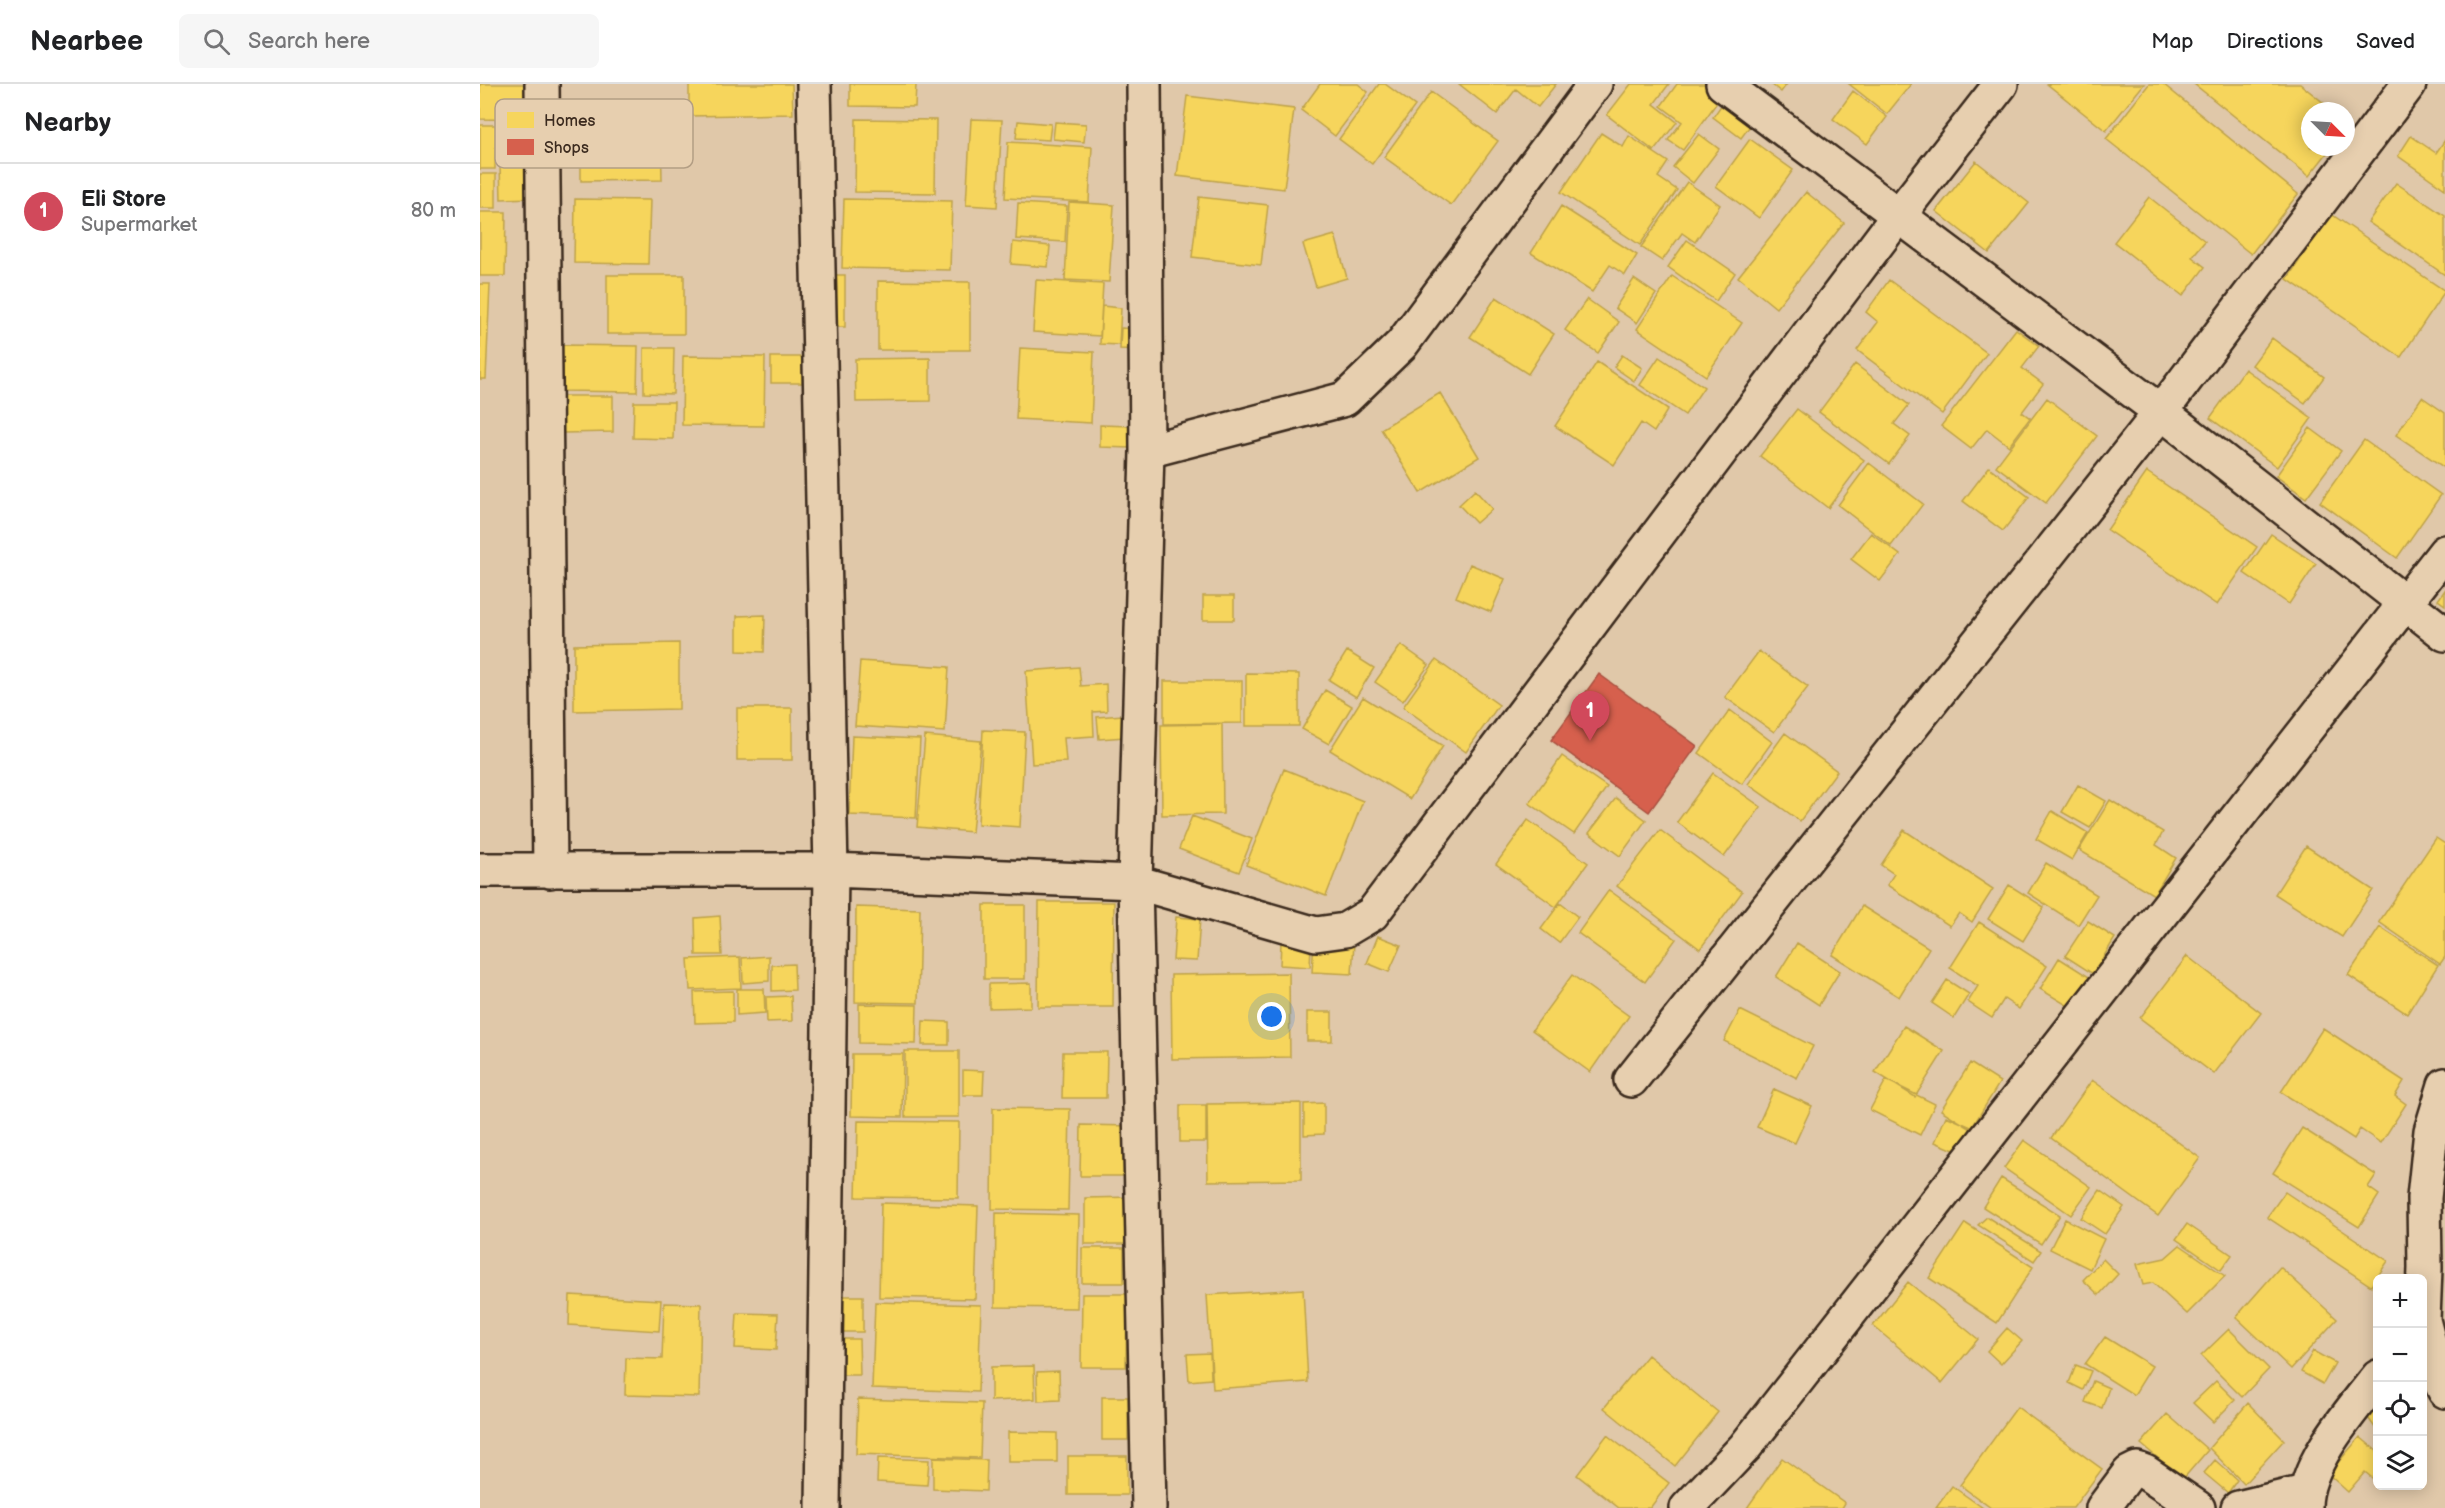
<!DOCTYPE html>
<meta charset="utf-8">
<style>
:root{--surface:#fff;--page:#f6f6f6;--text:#202124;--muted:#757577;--line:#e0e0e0;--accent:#d1495b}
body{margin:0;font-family:"Balsamiq Sans",sans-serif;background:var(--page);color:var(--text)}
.controls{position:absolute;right:18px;bottom:18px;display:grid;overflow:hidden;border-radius:9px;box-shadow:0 3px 15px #0003}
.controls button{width:54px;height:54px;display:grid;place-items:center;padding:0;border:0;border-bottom:2px solid var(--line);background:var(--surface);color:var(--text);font:30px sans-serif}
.compass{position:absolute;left:1821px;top:18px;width:54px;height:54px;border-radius:50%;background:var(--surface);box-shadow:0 3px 15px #0003;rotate:114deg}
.you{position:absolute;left:792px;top:933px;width:21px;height:21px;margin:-15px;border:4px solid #fff;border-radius:50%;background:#1a73e8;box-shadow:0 0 0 9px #1a73e833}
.badge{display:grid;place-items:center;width:39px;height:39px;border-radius:50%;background:var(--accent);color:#fff;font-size:20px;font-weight:700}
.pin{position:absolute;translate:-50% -50px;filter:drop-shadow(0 2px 3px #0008)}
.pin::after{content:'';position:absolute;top:32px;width:21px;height:18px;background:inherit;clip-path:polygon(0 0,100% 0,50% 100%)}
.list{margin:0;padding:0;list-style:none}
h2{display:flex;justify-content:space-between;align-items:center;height:78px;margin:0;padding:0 24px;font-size:26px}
h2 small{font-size:20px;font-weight:400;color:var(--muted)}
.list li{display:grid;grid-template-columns:39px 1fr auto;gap:18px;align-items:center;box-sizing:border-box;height:96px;padding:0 24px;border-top:2px solid var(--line)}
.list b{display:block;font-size:22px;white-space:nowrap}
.list p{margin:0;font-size:20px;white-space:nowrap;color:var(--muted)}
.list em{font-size:20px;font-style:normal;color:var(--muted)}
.icon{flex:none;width:33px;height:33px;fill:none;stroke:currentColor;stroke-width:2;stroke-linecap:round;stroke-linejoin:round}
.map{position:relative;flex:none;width:1965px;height:1424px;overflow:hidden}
header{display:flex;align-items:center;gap:36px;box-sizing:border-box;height:84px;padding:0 30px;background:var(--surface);border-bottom:2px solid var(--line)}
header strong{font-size:28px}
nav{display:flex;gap:33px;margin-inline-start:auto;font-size:21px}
.search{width:420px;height:54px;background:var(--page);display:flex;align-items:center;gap:15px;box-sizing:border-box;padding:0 21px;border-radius:9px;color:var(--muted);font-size:22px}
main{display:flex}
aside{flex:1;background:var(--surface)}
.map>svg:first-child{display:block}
</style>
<header>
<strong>Nearbee</strong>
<div class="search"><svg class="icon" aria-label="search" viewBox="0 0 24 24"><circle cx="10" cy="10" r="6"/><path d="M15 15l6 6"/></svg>Search here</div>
<nav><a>Map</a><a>Directions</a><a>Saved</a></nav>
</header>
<main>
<aside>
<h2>Nearby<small></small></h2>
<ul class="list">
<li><span class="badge">1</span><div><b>Eli Store</b><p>Supermarket</p></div><em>80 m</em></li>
</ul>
</aside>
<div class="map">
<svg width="1965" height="1424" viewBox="0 0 1965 1424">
<rect width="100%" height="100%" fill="#e0c8a9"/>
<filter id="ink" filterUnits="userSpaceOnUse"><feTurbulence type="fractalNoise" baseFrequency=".0167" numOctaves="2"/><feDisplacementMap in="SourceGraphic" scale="12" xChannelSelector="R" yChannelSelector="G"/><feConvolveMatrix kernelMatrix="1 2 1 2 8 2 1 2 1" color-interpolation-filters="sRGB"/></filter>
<g filter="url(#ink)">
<path fill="#f6d55c" stroke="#bea249" stroke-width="1.5" d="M 0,0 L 50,0 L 50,36 L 0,35 Z
M 209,0 L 312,0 L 313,30 L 209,32 Z
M 370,0 L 436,0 L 435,23 L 370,22 Z
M 840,0 L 878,0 L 888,8 L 855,52 L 821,26 Z
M 899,0 L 905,0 L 935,22 L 892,80 L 859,55 Z
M 979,0 L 1076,0 L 1058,23 L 1036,5 L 1017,30 Z
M 1151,0 L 1189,0 L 1174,20 L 1197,38 L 1174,67 L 1127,31 Z
M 1197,0 L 1229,0 L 1243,10 L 1203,66 L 1188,56 L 1202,38 L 1181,22 Z
M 1291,0 L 1307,0 L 1301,8 Z
M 1369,0 L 1431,0 L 1407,30 Z
M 1567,0 L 1664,0 L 1626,47 Z
M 1669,0 L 1683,0 L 1818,110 L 1771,170 L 1626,55 Z
M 1714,0 L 1820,0 L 1854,27 L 1830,27 L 1830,63 L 1852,63 L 1829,92 Z
M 1373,7 L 1407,33 L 1387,60 L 1353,35 Z
M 951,8 L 1018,57 L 971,121 L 904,73 Z
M 1249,10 L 1278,31 L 1261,54 L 1233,33 Z
M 707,12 L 814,25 L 804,105 L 697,92 Z
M 376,35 L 456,36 L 455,109 L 375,108 Z
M 491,35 L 522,36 L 517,123 L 486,121 Z
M 538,37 L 571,40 L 569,56 L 536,54 Z
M 575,38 L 606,40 L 604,58 L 573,55 Z
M 0,41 L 16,41 L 15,85 L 0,85 Z
M 181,44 L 182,96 L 101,97 L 101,45 Z
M 1121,49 L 1143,63 L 1149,52 L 1188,78 L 1178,93 L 1197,106 L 1160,161 L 1081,108 Z
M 1219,50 L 1239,65 L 1213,99 L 1193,83 Z
M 1931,52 L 1956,69 L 1965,56 L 1965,105 L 1918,72 Z
M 1270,55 L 1313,86 L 1279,134 L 1236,102 Z
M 528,58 L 612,63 L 609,118 L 525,114 Z
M 1496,77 L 1549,119 L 1509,169 L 1456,127 Z
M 55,79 L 56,114 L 21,115 L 20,81 Z
M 0,90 L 16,90 L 16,124 L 0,124 Z
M 1207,98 L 1240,121 L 1215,158 L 1202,149 L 1182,177 L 1161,163 Z
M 1916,99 L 1965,132 L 1965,191 L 1888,138 Z
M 1326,108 L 1364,139 L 1296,224 L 1258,193 Z
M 719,113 L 788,121 L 781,181 L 712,173 Z
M 1669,113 L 1725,157 L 1712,173 L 1725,183 L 1703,212 L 1634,158 Z
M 95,115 L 170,116 L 168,180 L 94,179 Z
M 364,115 L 472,117 L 470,186 L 362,184 Z
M 589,118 L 634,121 L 629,198 L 585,196 Z
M 538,119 L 587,122 L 585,158 L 536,155 Z
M 1081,122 L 1157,171 L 1145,191 L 1130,181 L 1112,208 L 1051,169 Z
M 0,128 L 26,128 L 25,192 L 0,192 Z
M 1851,130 L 1965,207 L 1921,273 L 1807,195 Z
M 855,151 L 867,194 L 836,203 L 823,160 Z
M 1207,156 L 1255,189 L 1236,217 L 1188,183 Z
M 533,158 L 570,162 L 568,183 L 531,180 Z
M 127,191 L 204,191 L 204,250 L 127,250 Z
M 342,191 L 365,191 L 365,243 L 342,243 Z
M 1192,192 L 1262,239 L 1226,292 L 1157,245 Z
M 1154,195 L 1176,210 L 1157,239 L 1135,224 Z
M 556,196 L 623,200 L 620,252 L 553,248 Z
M 1409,196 L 1507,269 L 1462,330 L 1377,266 L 1398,238 L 1386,228 Z
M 398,197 L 490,198 L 490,266 L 398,266 Z
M 0,200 L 10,200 L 6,295 L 0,295 Z
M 1016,213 L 1074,250 L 1048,290 L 990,253 Z
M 1107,215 L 1139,238 L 1118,269 L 1085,246 Z
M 622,222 L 641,224 L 639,261 L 620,260 Z
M 641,244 L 659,245 L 658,266 L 640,265 Z
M 1536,245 L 1559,262 L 1542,284 L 1563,300 L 1542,328 L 1550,334 L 1529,362 L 1507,345 L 1491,365 L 1461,342 Z
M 1792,254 L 1844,293 L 1825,319 L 1772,281 Z
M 82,261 L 158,262 L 157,308 L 81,307 Z
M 164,264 L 194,264 L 193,310 L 164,309 Z
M 540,264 L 614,268 L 611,339 L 536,335 Z
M 1142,271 L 1162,284 L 1154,297 L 1134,283 Z
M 203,272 L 285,273 L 284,342 L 202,341 Z
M 291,273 L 322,273 L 322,299 L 291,299 Z
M 1179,273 L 1224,303 L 1205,331 L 1160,301 Z
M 450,274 L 450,317 L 376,318 L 375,275 Z
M 1117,278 L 1188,325 L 1174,348 L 1161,339 L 1134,381 L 1075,342 Z
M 1375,280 L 1429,321 L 1414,340 L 1430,352 L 1409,380 L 1339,328 Z
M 1765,285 L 1832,334 L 1797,383 L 1730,334 Z
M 960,309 L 999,373 L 940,409 L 901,345 Z
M 83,312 L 133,312 L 133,348 L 83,349 Z
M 1942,313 L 1965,329 L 1965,384 L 1916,351 Z
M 1567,314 L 1617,352 L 1566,419 L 1516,382 Z
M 154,318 L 194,318 L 193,355 L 153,354 Z
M 1317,325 L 1384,376 L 1348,424 L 1280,372 Z
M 620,341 L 652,342 L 651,364 L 620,363 Z
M 1830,344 L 1861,367 L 1826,414 L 1796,392 Z
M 1884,356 L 1961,411 L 1917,474 L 1840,418 Z
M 1389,379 L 1443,420 L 1411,462 L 1358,421 Z
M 1509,383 L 1549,413 L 1523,447 L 1483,417 Z
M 1667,388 L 1777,463 L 1737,521 L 1627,446 Z
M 995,406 L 1012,425 L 996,439 L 979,421 Z
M 1391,449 L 1420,471 L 1400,497 L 1371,475 Z
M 1791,450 L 1836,480 L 1809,520 L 1764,489 Z
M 990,480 L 1025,495 L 1011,528 L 976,513 Z
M 1965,506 L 1965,521 L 1958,516 Z
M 723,512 L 754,512 L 754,536 L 723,536 Z
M 285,531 L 284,568 L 257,567 L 257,532 Z
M 199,559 L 199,625 L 94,627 L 94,561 Z
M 921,561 L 949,581 L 923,617 L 895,598 Z
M 867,567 L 894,584 L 876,613 L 849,596 Z
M 1279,567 L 1328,603 L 1294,648 L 1245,613 Z
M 956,576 L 1019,621 L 986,668 L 923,623 Z
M 380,577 L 469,583 L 465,648 L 375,642 Z
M 599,583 L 601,602 L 626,600 L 627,627 L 613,628 L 614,652 L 584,654 L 586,678 L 552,680 L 546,587 Z
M 766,589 L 819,590 L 819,642 L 766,642 Z
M 684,597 L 762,597 L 762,639 L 684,640 Z
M 845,606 L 872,622 L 849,660 L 822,645 Z
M 883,613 L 963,662 L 930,715 L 850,666 Z
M 257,624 L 312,624 L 312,676 L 257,676 Z
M 1250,626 L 1292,658 L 1262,700 L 1219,669 Z
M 643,631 L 645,653 L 619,655 L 617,633 Z
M 742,640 L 743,730 L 682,731 L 681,641 Z
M 503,646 L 545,648 L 540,743 L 498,740 Z
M 1305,649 L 1357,687 L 1320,737 L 1268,700 Z
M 372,652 L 440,655 L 436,734 L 369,731 Z
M 445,652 L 501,657 L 492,748 L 437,743 Z
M 1082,672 L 1127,703 L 1094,750 L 1049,719 Z
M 804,685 L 883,717 L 846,812 L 766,781 Z
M 1233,689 L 1281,723 L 1244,773 L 1197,738 Z
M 1598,701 L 1626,717 L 1610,744 L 1582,728 Z
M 1136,714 L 1166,736 L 1140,772 L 1109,749 Z
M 1630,716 L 1683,748 L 1676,761 L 1696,774 L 1674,811 L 1599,766 Z
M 1572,727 L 1608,749 L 1592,776 L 1556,755 Z
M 712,732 L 772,755 L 759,788 L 699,765 Z
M 1048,736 L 1108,779 L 1076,823 L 1016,780 Z
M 1180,746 L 1262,808 L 1220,865 L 1137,802 Z
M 1424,746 L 1513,805 L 1492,838 L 1479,829 L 1470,842 L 1407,801 L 1414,790 L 1401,781 Z
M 1956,754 L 1965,760 L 1965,873 L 1960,880 L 1899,838 Z
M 1826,762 L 1893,806 L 1862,853 L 1795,810 Z
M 1566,779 L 1617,811 L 1598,841 L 1548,809 Z
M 1529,801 L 1564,823 L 1543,857 L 1508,835 Z
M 1129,806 L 1196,855 L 1165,898 L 1098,849 Z
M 559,818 L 634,818 L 633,923 L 558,923 Z
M 1080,819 L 1098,833 L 1079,859 L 1061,845 Z
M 504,821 L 545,821 L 545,895 L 504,895 Z
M 1382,822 L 1449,864 L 1419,913 L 1352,871 Z
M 376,823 L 440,825 L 438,919 L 375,918 Z
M 240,832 L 242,871 L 216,871 L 215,834 Z
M 696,833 L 720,835 L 717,877 L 693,876 Z
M 1608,837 L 1635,854 L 1613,890 L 1585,872 Z
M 1499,838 L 1567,882 L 1539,925 L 1524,915 L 1512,934 L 1488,918 L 1498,902 L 1470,884 Z
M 1900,843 L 1958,881 L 1927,930 L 1868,891 Z
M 898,852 L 921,861 L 909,888 L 887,879 Z
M 834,856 L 874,859 L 872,890 L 832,888 Z
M 801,858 L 831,860 L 830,883 L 800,881 Z
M 1317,859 L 1360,887 L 1339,921 L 1296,893 Z
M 289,872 L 289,897 L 263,899 L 262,874 Z
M 1707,872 L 1781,929 L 1734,990 L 1660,934 Z
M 260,873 L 261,904 L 210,906 L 208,875 Z
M 1579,874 L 1609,893 L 1590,923 L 1560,905 Z
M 314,880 L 315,906 L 292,907 L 292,881 Z
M 809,889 L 810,973 L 692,975 L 691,891 Z
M 1092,891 L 1149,932 L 1110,988 L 1052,946 Z
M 1467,896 L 1489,910 L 1474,934 L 1452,919 Z
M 551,899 L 551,923 L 509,924 L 509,900 Z
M 257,905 L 284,905 L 285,929 L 257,931 Z
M 253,907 L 253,938 L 215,939 L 214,908 Z
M 311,912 L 312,937 L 287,938 L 286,913 Z
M 379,920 L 437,921 L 436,960 L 379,959 Z
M 1260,926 L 1333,962 L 1317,994 L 1244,957 Z
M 827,928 L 852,928 L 852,957 L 827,957 Z
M 443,937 L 469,938 L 469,961 L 442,961 Z
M 1424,942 L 1464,967 L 1435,1013 L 1395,988 Z
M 1843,944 L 1924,997 L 1915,1012 L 1926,1020 L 1901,1059 L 1880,1045 L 1874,1055 L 1801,1008 Z
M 425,967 L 479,967 L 479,1033 L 425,1033 Z
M 583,968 L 627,968 L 626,1014 L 582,1014 Z
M 372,970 L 423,970 L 422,1033 L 371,1032 Z
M 1490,979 L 1520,998 L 1491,1045 L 1461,1026 Z
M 483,986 L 504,987 L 503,1011 L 483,1011 Z
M 1406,996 L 1455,1020 L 1440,1051 L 1390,1026 Z
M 1612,996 L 1720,1074 L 1678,1132 L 1571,1054 Z
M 1294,1005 L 1332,1022 L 1315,1059 L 1277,1043 Z
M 821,1019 L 821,1096 L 728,1097 L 727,1020 Z
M 844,1019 L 844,1050 L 824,1051 L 824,1020 Z
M 700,1021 L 726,1021 L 726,1058 L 700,1058 Z
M 513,1024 L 590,1025 L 588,1126 L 512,1125 Z
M 1466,1032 L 1491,1043 L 1481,1069 L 1455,1058 Z
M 378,1037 L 479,1038 L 478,1114 L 376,1113 Z
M 601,1041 L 654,1042 L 653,1092 L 600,1092 Z
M 1822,1044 L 1896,1091 L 1888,1103 L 1899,1111 L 1879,1143 L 1793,1089 Z
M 1544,1056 L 1611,1103 L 1591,1131 L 1524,1084 Z
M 1521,1094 L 1580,1131 L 1561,1160 L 1503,1123 Z
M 1620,1106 L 1644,1123 L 1625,1150 L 1601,1134 Z
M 1805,1108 L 1908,1177 L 1891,1202 L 1787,1133 Z
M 654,1113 L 654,1160 L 605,1160 L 605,1114 Z
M 401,1119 L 498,1122 L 495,1215 L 399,1213 Z
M 516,1129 L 599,1131 L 597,1224 L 515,1223 Z
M 1507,1133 L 1561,1167 L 1554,1177 L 1498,1141 Z
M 1585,1135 L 1624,1155 L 1610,1185 L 1570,1165 Z
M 1485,1139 L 1553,1183 L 1517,1239 L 1449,1194 Z
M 1707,1140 L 1752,1171 L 1741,1186 L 1696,1155 Z
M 1700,1161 L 1745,1192 L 1707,1230 L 1673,1199 L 1663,1201 L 1657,1180 L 1685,1174 Z
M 602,1164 L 644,1164 L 644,1199 L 602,1199 Z
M 1623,1175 L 1638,1190 L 1619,1211 L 1603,1196 Z
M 1800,1183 L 1857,1235 L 1811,1285 L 1756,1233 Z
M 1428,1198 L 1498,1255 L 1462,1299 L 1393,1242 Z
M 823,1205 L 828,1298 L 733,1305 L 727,1211 Z
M 602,1210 L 647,1210 L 646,1283 L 601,1283 Z
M 90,1211 L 181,1216 L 179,1247 L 89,1241 Z
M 350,1212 L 383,1212 L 383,1248 L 350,1248 Z
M 395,1218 L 501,1221 L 498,1308 L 392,1304 Z
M 184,1219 L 221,1220 L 219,1313 L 145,1311 L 146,1274 L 182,1275 Z
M 257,1229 L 298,1230 L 296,1266 L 255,1264 Z
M 1527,1244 L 1542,1257 L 1521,1280 L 1507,1267 Z
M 1749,1245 L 1789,1285 L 1762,1313 L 1721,1272 Z
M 1625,1253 L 1672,1282 L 1654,1311 L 1605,1280 Z
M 349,1255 L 379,1255 L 380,1291 L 349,1291 Z
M 1833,1267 L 1855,1279 L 1843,1300 L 1821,1288 Z
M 730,1269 L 731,1295 L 709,1297 L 707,1270 Z
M 1168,1271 L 1238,1328 L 1195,1382 L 1124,1324 Z
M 1596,1281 L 1611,1287 L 1603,1306 L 1589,1299 Z
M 554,1282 L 555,1315 L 511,1317 L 511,1283 Z
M 579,1287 L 580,1316 L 558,1317 L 557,1288 Z
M 1613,1297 L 1629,1304 L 1622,1324 L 1605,1318 Z
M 1736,1297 L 1755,1316 L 1733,1338 L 1713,1319 Z
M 622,1313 L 648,1313 L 648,1356 L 622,1356 Z
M 378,1315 L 502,1319 L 500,1374 L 376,1370 Z
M 1768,1319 L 1804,1356 L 1764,1400 L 1729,1364 Z
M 1537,1323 L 1622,1385 L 1593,1424 L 1511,1424 L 1480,1401 Z
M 1898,1323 L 1898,1348 L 1886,1331 Z
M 1687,1330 L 1728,1366 L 1703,1395 L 1661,1360 Z
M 528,1348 L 577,1349 L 577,1378 L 528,1378 Z
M 1127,1351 L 1189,1399 L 1170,1424 L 1139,1424 L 1097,1391 Z
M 1880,1353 L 1898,1368 L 1898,1399 L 1885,1388 L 1868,1408 L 1848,1390 Z
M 588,1372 L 647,1372 L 647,1411 L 588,1411 Z
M 398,1374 L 449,1376 L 447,1401 L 397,1398 Z
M 453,1374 L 507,1376 L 506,1407 L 453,1405 Z
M 1302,1374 L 1365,1419 L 1362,1424 L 1267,1424 Z
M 1735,1376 L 1757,1396 L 1748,1409 L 1724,1389 Z
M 1472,1402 L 1503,1424 L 1456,1424 Z"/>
<path fill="#d6604d" stroke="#a8503f" stroke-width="1.5" d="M 1119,590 L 1217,662 L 1169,728 L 1071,656 Z"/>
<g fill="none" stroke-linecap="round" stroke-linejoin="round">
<g stroke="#3b2a1e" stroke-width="38">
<path id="minor" d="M 62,0 L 70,787
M 334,0 L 351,786 L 343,1424
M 664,0 L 667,367 L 655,798 L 669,1424
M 1243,0 L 1681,328 L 1965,550
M 667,367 L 865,315 L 922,260 L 1115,0
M 0,786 L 351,786 L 655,798 L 836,850 L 865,846 L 892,830 L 1418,132 L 1521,0
M 1151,996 L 1681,328 L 1929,0
M 1965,1001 L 1951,1047 L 1944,1114 L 1945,1184 L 1943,1236 L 1958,1293 L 1965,1307
M 1207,1424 L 1265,1363 L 1965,468
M 1623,1424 L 1649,1389 L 1657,1385 L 1665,1388 L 1718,1424
M 1758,1424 L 1825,1408
M 1825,1424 C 1824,1380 1871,1327 1898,1293"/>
</g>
<use href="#minor" stroke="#e7cfaf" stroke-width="33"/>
</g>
</g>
<rect x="15" y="15" width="198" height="69" rx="9" fill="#e7cfaf" stroke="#b39e84" stroke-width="1.5"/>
<rect x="27" y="28" width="27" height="16" fill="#f6d55c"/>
<rect x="27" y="55" width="27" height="16" fill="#d6604d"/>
<g font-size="16" fill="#3b2a1e">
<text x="64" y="42">Homes</text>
<text x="64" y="69">Shops</text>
</g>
</svg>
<div class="controls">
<button>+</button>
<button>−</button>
<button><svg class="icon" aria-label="locate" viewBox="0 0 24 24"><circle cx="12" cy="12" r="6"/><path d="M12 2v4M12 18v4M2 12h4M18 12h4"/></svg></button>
<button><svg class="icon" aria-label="layers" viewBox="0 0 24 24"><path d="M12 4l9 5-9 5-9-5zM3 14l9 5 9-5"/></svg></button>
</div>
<svg class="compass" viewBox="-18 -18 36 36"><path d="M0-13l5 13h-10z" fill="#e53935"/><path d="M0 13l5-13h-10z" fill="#757577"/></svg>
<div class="you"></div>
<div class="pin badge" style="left:1110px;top:657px">1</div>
</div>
</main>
